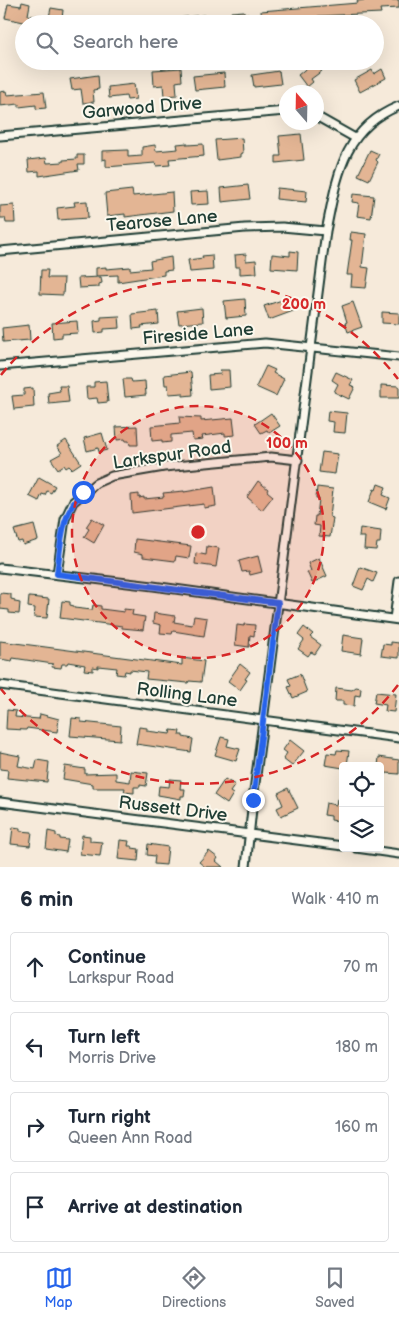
<!DOCTYPE html>
<meta charset="utf-8">
<style>
:root{--surface:#fff;--page:#f6f6f7;--text:#1f2937;--muted:#747a83;--line:#e0e1e3;--accent:#2563eb}
body{margin:0;font-family:"Balsamiq Sans",sans-serif;background:var(--page);color:var(--text)}
.controls{position:absolute;right:15px;bottom:15px;display:grid;overflow:hidden;border-radius:5px;box-shadow:0 5px 20px #0002}
.controls button{width:45px;height:45px;display:grid;place-items:center;padding:0;border:0;border-bottom:1px solid var(--line);background:var(--surface);color:var(--text);font:25px sans-serif}
.compass{position:absolute;left:279px;top:85px;width:45px;height:45px;border-radius:50%;background:var(--surface);box-shadow:0 5px 20px #0002;rotate:340deg}
.stop{position:absolute;width:15px;height:15px;margin:-11px;border:4px solid #2563eb;border-radius:50%;background:#fff}
.stop.end{background:#2563eb;border-color:#fff;box-shadow:0 1px 5px #0008}
.list{margin:0;padding:0;list-style:none}
h2{display:flex;justify-content:space-between;align-items:center;height:65px;margin:0;padding:0 20px;font-size:21px}
h2 small{font-size:16px;font-weight:400;color:var(--muted)}
.list li{display:grid;grid-template-columns:32px 1fr auto;gap:15px;align-items:center;box-sizing:border-box;height:70px;margin:0 10px 10px;padding:0 10px;border:1px solid var(--line);border-radius:5px}
.list b{display:block;font-size:19px;white-space:nowrap}
.list p{margin:0;font-size:16px;white-space:nowrap;color:var(--muted)}
.list em{font-size:16px;font-style:normal;color:var(--muted)}
.icon{flex:none;width:28px;height:28px;fill:none;stroke:currentColor;stroke-width:2;stroke-linecap:round;stroke-linejoin:round}
.map{position:relative;flex:none;width:399px;height:867px;overflow:hidden}
.search{position:absolute;background:var(--surface);box-shadow:0 5px 20px #0002;left:15px;right:15px;top:15px;height:55px;display:flex;align-items:center;gap:12px;box-sizing:border-box;padding:0 18px;border-radius:28px;color:var(--muted);font-size:19px}
.sheet{height:385px;background:var(--surface)}
nav{display:flex;justify-content:space-around;align-items:center;box-sizing:border-box;height:70px;border-top:1px solid var(--line);background:var(--surface);font-size:14px;color:var(--muted)}
nav a{display:grid;justify-items:center;gap:2px}
nav .on{color:var(--accent)}
.map>svg:first-child{display:block}
</style>
<div class="map">
<svg width="399" height="867" viewBox="0 0 399 867">
<rect width="100%" height="100%" fill="#f6eada"/>
<filter id="ink" filterUnits="userSpaceOnUse"><feTurbulence type="fractalNoise" baseFrequency=".02" numOctaves="2"/><feDisplacementMap in="SourceGraphic" scale="10" xChannelSelector="R" yChannelSelector="G"/><feConvolveMatrix kernelMatrix="1 2 1 2 8 2 1 2 1" color-interpolation-filters="sRGB"/></filter>
<g filter="url(#ink)">
<path fill="#e3b594" stroke="#1f3d34" d="M 367,0 L 399,0 L 399,8 L 380,9 L 381,13 L 318,16 L 319,20 L 306,21 L 306,24 L 262,24 L 261,11 L 358,3 L 357,1 Z
M 22,2 L 30,4 L 28,15 L 42,18 L 42,16 L 49,17 L 51,8 L 63,10 L 62,19 L 67,20 L 67,24 L 33,24 L 5,18 L 8,4 L 21,6 Z
M 244,11 L 244,14 L 248,13 L 249,22 L 169,24 L 168,19 L 204,15 L 204,18 L 226,15 L 231,15 L 231,12 Z
M 314,62 L 322,71 L 311,79 L 313,82 L 307,87 L 298,75 Z
M 181,68 L 182,81 L 176,82 L 177,95 L 164,96 L 163,85 L 154,86 L 153,70 Z
M 382,69 L 386,78 L 360,92 L 354,80 L 372,70 L 374,74 Z
M 279,71 L 281,84 L 254,87 L 252,75 Z
M 224,73 L 225,87 L 195,90 L 193,76 Z
M 98,75 L 99,89 L 93,90 L 94,102 L 83,103 L 81,89 L 72,90 L 70,79 Z
M 134,84 L 136,99 L 127,100 L 126,96 L 109,98 L 108,87 Z
M 6,91 L 7,95 L 44,92 L 46,108 L 36,109 L 36,105 L 19,107 L 19,104 L 0,106 L 0,92 Z
M 301,134 L 304,160 L 276,163 L 276,156 L 281,156 L 279,136 Z
M 242,138 L 243,153 L 241,154 L 241,157 L 217,160 L 215,140 Z
M 187,143 L 187,145 L 203,144 L 204,156 L 169,159 L 170,165 L 156,166 L 155,163 L 106,167 L 106,159 L 102,160 L 102,151 L 128,150 L 128,157 L 142,156 L 142,147 L 155,145 L 156,151 L 178,149 L 177,144 Z
M 370,150 L 379,154 L 376,160 L 378,162 L 369,180 L 358,175 Z
M 77,155 L 84,155 L 84,164 L 78,164 L 79,170 L 39,176 L 39,171 L 29,172 L 28,160 L 46,158 L 47,163 L 63,162 L 63,160 L 77,159 Z
M 248,185 L 250,199 L 222,202 L 221,188 Z
M 277,188 L 307,191 L 306,202 L 276,199 Z
M 132,190 L 133,196 L 172,192 L 173,211 L 125,217 L 125,214 L 107,216 L 105,193 Z
M 208,191 L 209,204 L 191,205 L 190,192 Z
M 353,194 L 374,196 L 371,218 L 357,216 L 359,203 L 352,202 Z
M 87,201 L 88,218 L 58,220 L 57,208 L 75,206 L 74,202 Z
M 14,205 L 15,223 L 6,223 L 5,218 L 0,218 L 0,206 Z
M 351,232 L 366,234 L 362,267 L 369,268 L 366,288 L 351,287 L 352,275 L 347,275 L 352,240 L 350,240 Z
M 290,251 L 298,252 L 297,270 L 271,268 L 272,254 L 290,256 Z
M 246,254 L 246,261 L 256,260 L 257,273 L 240,274 L 240,267 L 236,267 L 235,255 Z
M 212,255 L 213,270 L 190,272 L 188,260 L 203,258 L 202,256 Z
M 171,257 L 172,270 L 164,271 L 164,275 L 118,282 L 118,275 L 96,276 L 96,268 L 106,267 L 106,269 L 130,267 L 130,270 L 151,268 L 150,261 Z
M 41,270 L 48,270 L 47,278 L 64,278 L 63,295 L 40,294 Z
M 101,277 L 102,283 L 99,284 L 99,287 L 79,288 L 78,278 Z
M 291,297 L 296,310 L 269,320 L 264,306 Z
M 245,299 L 246,316 L 226,318 L 224,301 Z
M 353,302 L 362,327 L 348,332 L 345,323 L 347,322 L 342,306 Z
M 202,308 L 203,322 L 179,324 L 177,311 Z
M 158,311 L 159,324 L 141,326 L 142,328 L 133,329 L 132,314 Z
M 382,312 L 399,313 L 399,324 L 382,323 Z
M 119,316 L 120,328 L 104,329 L 104,332 L 95,333 L 94,321 L 101,320 L 101,317 Z
M 77,321 L 78,333 L 62,334 L 62,337 L 53,338 L 52,323 Z
M 29,325 L 30,340 L 3,342 L 2,328 Z
M 266,366 L 275,370 L 273,373 L 284,379 L 276,396 L 256,387 Z
M 220,370 L 229,370 L 230,387 L 209,389 L 208,375 L 221,374 Z
M 191,372 L 193,395 L 183,396 L 183,393 L 169,394 L 168,385 L 165,385 L 164,375 Z
M 336,372 L 353,380 L 350,385 L 355,387 L 349,399 L 334,392 L 338,384 L 332,380 Z
M 123,379 L 131,379 L 132,382 L 145,381 L 146,395 L 125,397 Z
M 106,381 L 108,402 L 98,403 L 97,398 L 87,399 L 86,387 L 94,387 L 94,382 Z
M 381,385 L 399,386 L 399,398 L 381,398 Z
M 59,386 L 67,386 L 69,402 L 49,404 L 48,393 L 60,391 Z
M 33,388 L 34,407 L 14,409 L 12,396 L 24,395 L 24,389 Z
M 328,411 L 347,413 L 345,433 L 333,432 L 334,422 L 327,421 Z
M 271,413 L 280,426 L 269,433 L 267,430 L 261,433 L 255,424 Z
M 179,417 L 201,418 L 201,421 L 233,418 L 235,435 L 225,436 L 225,433 L 202,436 L 203,439 L 193,440 L 192,433 L 171,435 L 171,442 L 162,443 L 162,440 L 152,441 L 151,426 L 180,423 Z
M 137,426 L 138,445 L 130,445 L 129,441 L 126,441 L 125,439 L 117,440 L 116,427 Z
M 102,433 L 107,450 L 99,452 L 98,448 L 87,451 L 84,438 Z
M 66,440 L 81,463 L 72,469 L 69,466 L 66,468 L 64,465 L 58,469 L 51,459 L 62,453 L 57,446 Z
M 322,452 L 338,454 L 335,474 L 319,472 Z
M 39,477 L 55,486 L 51,493 L 47,491 L 45,495 L 42,494 L 39,501 L 29,496 Z
M 258,481 L 268,489 L 267,491 L 273,496 L 262,510 L 247,497 Z
M 378,484 L 386,487 L 383,495 L 390,498 L 386,509 L 369,502 L 374,489 L 376,490 Z
M 214,487 L 216,506 L 204,508 L 204,504 L 132,513 L 131,495 L 139,494 L 139,498 L 144,497 L 144,499 L 164,497 L 163,493 L 184,491 L 184,492 Z
M 317,487 L 333,489 L 330,517 L 333,518 L 330,537 L 319,536 L 320,526 L 314,525 L 315,516 L 317,516 L 319,499 L 316,498 Z
M 92,518 L 104,525 L 94,543 L 84,537 L 89,529 L 86,527 Z
M 34,525 L 38,540 L 23,545 L 22,541 L 18,542 L 14,530 Z
M 360,528 L 381,531 L 380,543 L 377,543 L 376,550 L 364,549 L 365,537 L 359,537 Z
M 135,539 L 191,546 L 189,558 L 176,556 L 175,561 L 143,557 L 143,554 L 134,552 Z
M 207,546 L 219,548 L 216,567 L 195,564 L 196,553 L 206,555 Z
M 258,556 L 262,572 L 250,575 L 249,571 L 242,572 L 239,561 Z
M 319,558 L 327,576 L 312,583 L 307,572 L 311,571 L 308,563 Z
M 360,567 L 377,573 L 373,582 L 368,579 L 363,590 L 353,586 Z
M 0,593 L 11,594 L 11,599 L 15,600 L 15,602 L 20,603 L 19,614 L 9,613 L 9,610 L 0,609 Z
M 29,597 L 49,599 L 47,618 L 34,617 L 35,608 L 28,607 Z
M 62,601 L 70,602 L 70,605 L 74,606 L 74,608 L 92,610 L 93,605 L 101,606 L 101,609 L 124,612 L 124,609 L 133,610 L 132,615 L 145,617 L 143,630 L 122,628 L 122,626 L 60,618 Z
M 154,613 L 175,616 L 174,622 L 192,625 L 194,616 L 207,618 L 204,636 L 173,631 L 172,634 L 160,633 L 161,625 L 153,623 Z
M 244,624 L 255,625 L 254,636 L 250,635 L 249,647 L 235,645 L 237,625 L 244,626 Z
M 304,627 L 313,634 L 310,637 L 321,645 L 315,654 L 311,652 L 308,656 L 298,649 L 304,640 L 298,635 Z
M 343,635 L 363,638 L 361,654 L 341,651 Z
M 0,641 L 182,665 L 182,658 L 204,661 L 201,682 L 189,681 L 188,683 L 146,679 L 147,672 L 130,670 L 130,672 L 125,671 L 124,675 L 116,674 L 117,668 L 98,666 L 98,668 L 93,667 L 93,671 L 84,670 L 85,665 L 68,662 L 67,664 L 62,664 L 61,668 L 52,667 L 53,664 L 13,658 L 12,661 L 0,659 Z
M 391,642 L 399,643 L 399,658 L 381,656 L 383,644 L 391,645 Z
M 240,664 L 250,672 L 245,679 L 247,680 L 240,690 L 228,681 Z
M 300,674 L 307,692 L 293,698 L 288,687 L 291,686 L 288,679 Z
M 356,687 L 361,688 L 360,696 L 355,695 L 354,706 L 343,705 L 343,701 L 335,701 L 336,688 L 352,690 Z
M 376,692 L 396,694 L 394,712 L 385,711 L 386,705 L 374,703 Z
M 7,710 L 16,711 L 15,717 L 39,719 L 40,714 L 59,719 L 57,732 L 27,728 L 26,730 L 6,729 Z
M 72,718 L 81,719 L 81,722 L 121,726 L 120,740 L 70,736 Z
M 139,727 L 147,728 L 147,731 L 170,734 L 171,730 L 180,731 L 179,735 L 183,735 L 183,737 L 193,739 L 191,752 L 136,744 Z
M 221,737 L 229,739 L 227,746 L 240,749 L 236,761 L 215,755 Z
M 290,740 L 304,751 L 292,766 L 283,759 L 287,753 L 283,750 Z
M 337,750 L 349,751 L 347,766 L 343,766 L 343,768 L 325,765 L 327,753 L 336,754 Z
M 0,752 L 20,756 L 18,766 L 35,769 L 37,760 L 49,762 L 47,782 L 7,778 L 8,770 L 0,769 Z
M 379,757 L 399,760 L 399,774 L 386,773 L 386,775 L 380,774 L 380,766 L 378,766 Z
M 65,766 L 85,769 L 85,774 L 116,773 L 116,780 L 130,782 L 131,771 L 148,773 L 146,786 L 140,785 L 140,787 L 134,787 L 134,793 L 124,792 L 125,788 L 93,788 L 93,784 L 63,779 Z
M 170,779 L 181,780 L 180,789 L 185,789 L 184,796 L 181,796 L 181,799 L 158,795 L 159,786 L 169,787 Z
M 225,779 L 235,785 L 230,792 L 233,794 L 227,804 L 214,795 Z
M 288,788 L 298,808 L 281,816 L 277,808 L 283,805 L 278,793 Z
M 337,799 L 343,800 L 343,822 L 331,820 L 331,816 L 324,815 L 326,803 L 336,805 Z
M 13,827 L 20,828 L 20,831 L 32,832 L 30,846 L 11,844 Z
M 48,831 L 56,833 L 56,836 L 60,837 L 60,839 L 68,840 L 66,852 L 46,849 Z
M 82,835 L 90,836 L 90,841 L 102,842 L 100,856 L 80,854 Z
M 120,840 L 129,841 L 128,846 L 132,846 L 132,848 L 139,849 L 138,861 L 118,859 Z
M 148,844 L 168,847 L 166,865 L 154,864 L 155,856 L 147,855 Z
M 209,851 L 218,858 L 216,861 L 223,867 L 205,867 L 199,862 Z"/>
<g fill="none" stroke-linecap="round" stroke-linejoin="round">
<g stroke="#1f3d34" stroke-width="11">
<path id="minor" d="M 316,116 L 355,138
M 0,136 L 286,111
M 0,251 L 245,228 L 282,227 L 326,231
M 0,366 L 265,343 L 399,357
M 0,568 L 153,586 L 399,620
M 57,574 L 65,519 L 73,502 L 96,483 L 112,476 L 164,467 L 271,457 L 298,460
M 394,619 L 399,581
M 0,685 L 399,738
M 0,802 L 343,846
M 356,848 L 399,854
M 246,867 L 253,799 L 326,231 C 337,178 342,129 399,106"/>
</g>
<use href="#minor" stroke="#fbf7ec" stroke-width="7"/>
</g>
</g>
<g fill="none" stroke-linecap="round" stroke-linejoin="round" filter="url(#ink)">
<path stroke="#2563eb" stroke-width="6" d="M 83,492 C 60,514 61,545 57,574 L 278,603 L 253,800"/>
</g>
<circle cx="198" cy="532" r="126" fill="#d62828" fill-opacity=".12"/>
<g fill="none" stroke="#d62828" stroke-width="2.5" stroke-dasharray="9 6">
<circle cx="198" cy="532" r="126"/>
<path d="M398 685A252 252 0 0 1 1 689M1 375A252 252 0 0 1 398 379"/>
</g>
<g text-anchor="middle" dominant-baseline="central" stroke-width="4" stroke-linejoin="round" paint-order="stroke">
<g font-size="18" fill="#1f3d34" stroke="#fbf7ec">
<text transform="translate(142 108) rotate(-5)">Garwood Drive</text>
<text transform="translate(162 221) rotate(-5)">Tearose Lane</text>
<text transform="translate(198 334) rotate(-5)">Fireside Lane</text>
<text transform="translate(172 455) rotate(-8)">Larkspur Road</text>
<text transform="translate(187 695) rotate(7)">Rolling Lane</text>
<text transform="translate(173 809) rotate(7)">Russett Drive</text>
</g>
</g>
<circle cx="198" cy="532" r="8" fill="#d62828" stroke="#fbf7ec" stroke-width="2.5"/>
<g font-size="15" text-anchor="middle" font-weight="bold" fill="#d62828" stroke="#fbf7ec" stroke-width="4" stroke-linejoin="round" paint-order="stroke">
<text x="304" y="309">200 m</text>
<text x="287" y="448">100 m</text>
</g>
</svg>
<div class="controls">
<button><svg class="icon" aria-label="locate" viewBox="0 0 24 24"><circle cx="12" cy="12" r="6"/><path d="M12 2v4M12 18v4M2 12h4M18 12h4"/></svg></button>
<button><svg class="icon" aria-label="layers" viewBox="0 0 24 24"><path d="M12 4l9 5-9 5-9-5zM3 14l9 5 9-5"/></svg></button>
</div>
<svg class="compass" viewBox="-18 -18 36 36"><path d="M0-13l5 13h-10z" fill="#e53935"/><path d="M0 13l5-13h-10z" fill="#747a83"/></svg>
<div class="stop" style="left:83px;top:492px"></div>
<div class="stop end" style="left:253px;top:800px"></div>
<div class="search"><svg class="icon" aria-label="search" viewBox="0 0 24 24"><circle cx="10" cy="10" r="6"/><path d="M15 15l6 6"/></svg>Search here</div>
</div>
<section class="sheet">
<h2>6 min<small>Walk · 410 m</small></h2>
<ul class="list">
<li><svg class="icon" aria-label="ahead" viewBox="0 0 24 24"><path d="M12 20V5M6 11l6-6 6 6"/></svg><div><b>Continue</b><p>Larkspur Road</p></div><em>70 m</em></li>
<li><svg class="icon" aria-label="left" viewBox="0 0 24 24"><path d="M17 20v-9H6M10 6l-5 5 5 5"/></svg><div><b>Turn left</b><p>Morris Drive</p></div><em>180 m</em></li>
<li><svg class="icon" aria-label="right" viewBox="0 0 24 24"><path d="M7 20v-9h11M14 6l5 5-5 5"/></svg><div><b>Turn right</b><p>Queen Ann Road</p></div><em>160 m</em></li>
<li><svg class="icon" aria-label="arrive" viewBox="0 0 24 24"><path d="M6 21V4h12l-3 4 3 4H6"/></svg><div><b>Arrive at destination</b></div></li>
</ul>
</section>
<nav>
<a class="on"><svg class="icon" aria-label="map" viewBox="0 0 24 24"><path d="M3 6l6-2 6 2 6-2v14l-6 2-6-2-6 2zM9 4v14M15 6v14"/></svg>Map</a>
<a><svg class="icon" aria-label="directions" viewBox="0 0 24 24"><path d="M12 3l9 9-9 9-9-9zM9 14v-3h6M13 9l2 2-2 2"/></svg>Directions</a>
<a><svg class="icon" aria-label="saved" viewBox="0 0 24 24"><path d="M7 4h10v16l-5-4-5 4z"/></svg>Saved</a>
</nav>
